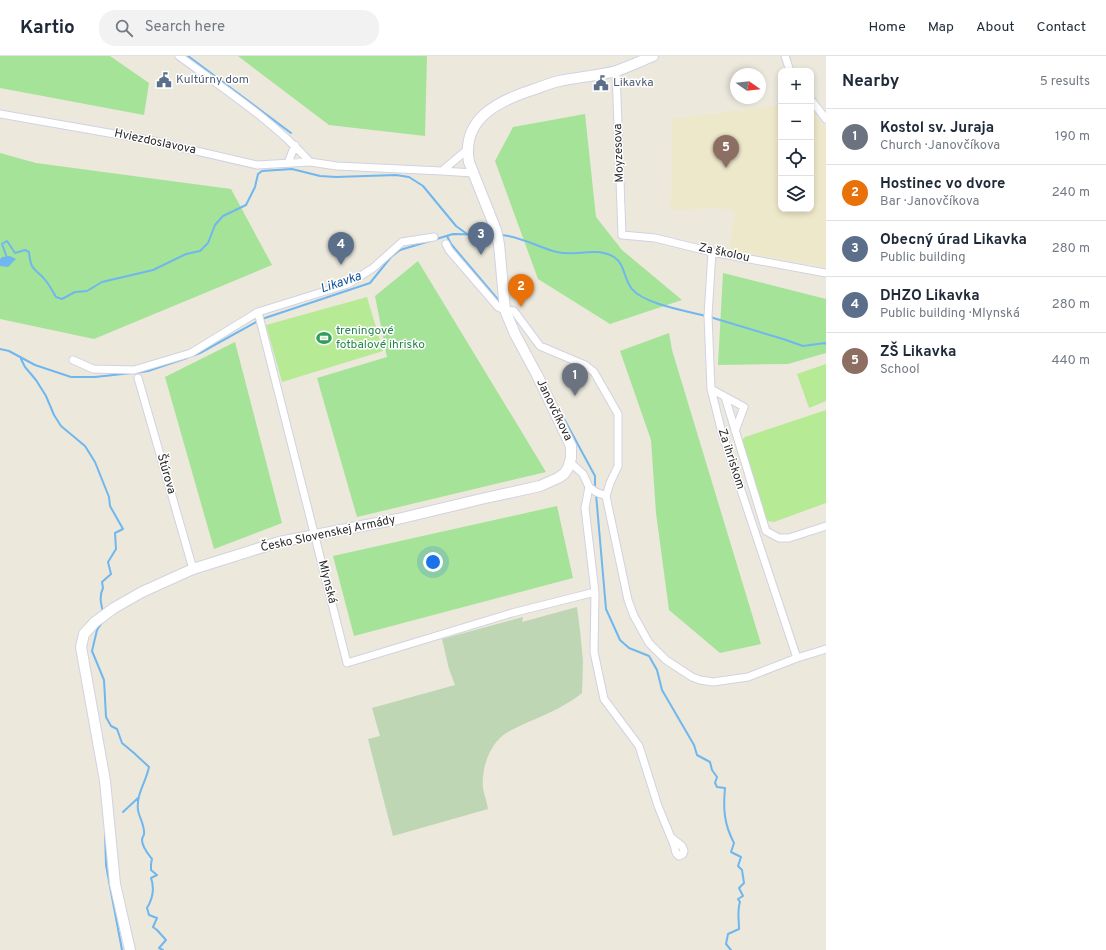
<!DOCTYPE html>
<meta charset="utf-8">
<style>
:root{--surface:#fff;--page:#f2f2f3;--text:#1f2937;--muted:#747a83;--line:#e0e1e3;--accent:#0f766e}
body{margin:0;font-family:Overpass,sans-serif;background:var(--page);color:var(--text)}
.controls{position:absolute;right:12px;top:12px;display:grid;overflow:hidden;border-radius:8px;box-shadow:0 2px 6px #0003}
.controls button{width:36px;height:36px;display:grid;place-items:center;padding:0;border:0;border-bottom:1px solid var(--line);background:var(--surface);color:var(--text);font:20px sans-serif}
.compass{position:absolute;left:730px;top:12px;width:36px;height:36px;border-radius:50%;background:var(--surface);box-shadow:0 2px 6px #0003;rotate:104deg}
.you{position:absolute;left:433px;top:506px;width:14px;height:14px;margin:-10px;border:3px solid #fff;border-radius:50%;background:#1a73e8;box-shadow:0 0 0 6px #1a73e833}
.badge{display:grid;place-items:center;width:26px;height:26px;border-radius:50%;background:var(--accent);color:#fff;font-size:13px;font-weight:700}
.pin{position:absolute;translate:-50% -33px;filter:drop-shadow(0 1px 2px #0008)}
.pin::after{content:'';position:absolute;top:21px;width:14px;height:12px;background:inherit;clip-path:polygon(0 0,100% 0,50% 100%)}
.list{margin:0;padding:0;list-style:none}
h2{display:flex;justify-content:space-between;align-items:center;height:52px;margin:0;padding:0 16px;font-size:17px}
h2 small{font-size:13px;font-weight:400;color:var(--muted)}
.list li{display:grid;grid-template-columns:26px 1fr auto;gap:12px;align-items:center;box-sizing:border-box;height:56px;padding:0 16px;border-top:1px solid var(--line)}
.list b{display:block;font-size:15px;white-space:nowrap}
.list p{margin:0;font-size:13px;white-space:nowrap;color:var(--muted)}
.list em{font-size:13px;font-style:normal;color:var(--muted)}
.icon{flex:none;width:22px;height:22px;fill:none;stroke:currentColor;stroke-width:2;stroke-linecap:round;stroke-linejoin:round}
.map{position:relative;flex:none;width:826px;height:894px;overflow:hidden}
header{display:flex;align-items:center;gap:24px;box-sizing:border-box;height:56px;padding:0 20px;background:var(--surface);border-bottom:1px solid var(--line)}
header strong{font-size:19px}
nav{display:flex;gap:22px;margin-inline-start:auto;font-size:14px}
.search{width:280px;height:36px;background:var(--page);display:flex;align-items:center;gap:10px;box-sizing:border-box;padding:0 14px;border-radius:16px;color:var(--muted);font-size:15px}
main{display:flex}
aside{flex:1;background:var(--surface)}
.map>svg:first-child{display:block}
</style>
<header>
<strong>Kartio</strong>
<div class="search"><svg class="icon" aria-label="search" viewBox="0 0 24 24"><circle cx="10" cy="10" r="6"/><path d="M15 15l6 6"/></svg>Search here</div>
<nav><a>Home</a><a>Map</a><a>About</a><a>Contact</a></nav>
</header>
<main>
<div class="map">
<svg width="826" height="894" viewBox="0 0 826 894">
<rect width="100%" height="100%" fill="#ece8dc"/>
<path fill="#eee8cb" d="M 781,49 L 781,153 L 811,153 L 811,54 L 826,72 L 826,211 L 729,194 L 735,155 L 717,152 L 671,154 L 672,63 Z"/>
<path fill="#a5e398" d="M 0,0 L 110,0 L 149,27 L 144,59 L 0,32 Z
M 238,0 L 427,0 L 425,80 L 329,69 Z
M 585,58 L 596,161 L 622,194 L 682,244 L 610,268 L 538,223 L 495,105 L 513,71 Z
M 0,97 L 36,107 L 231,133 L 272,209 L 94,283 L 0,263 Z
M 418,205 L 546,416 L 357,461 L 317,322 L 387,301 L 375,240 Z
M 723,217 L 826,243 L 826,297 L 788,308 L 718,309 Z
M 669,277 L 672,294 L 761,588 L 720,597 L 669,554 L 656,457 L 651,384 L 620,295 Z
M 235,286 L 282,467 L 214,493 L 165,321 Z
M 557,450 L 573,522 L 354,580 L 333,500 Z"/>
<path fill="#bed6b3" d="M 577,551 L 580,574 L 583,605 L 582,637 C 575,643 567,647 559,652 C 542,661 524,667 508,676 C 490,686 481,712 483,732 C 484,739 487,746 488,753 L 393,780 L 368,683 L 380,680 L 372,652 L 455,629 L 449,613 L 442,583 L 523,561 L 522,566 Z"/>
<path fill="#b7ea94" d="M 367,241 L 383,295 L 282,326 L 266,269 Z
M 826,308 L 826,345 L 809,352 L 797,318 Z
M 826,354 L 826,447 L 774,466 L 768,465 L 764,462 L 741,385 L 745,381 Z"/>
<path fill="#6fb7ee" d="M 10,200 L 16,203 L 8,211 L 0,210 L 0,203 L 2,201 Z"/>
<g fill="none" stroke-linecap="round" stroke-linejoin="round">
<path stroke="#6fb7ee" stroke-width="2" d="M 188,0 L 291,77
M 501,179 C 521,180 539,192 557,196 C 576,201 595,190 614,201 C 625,208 624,224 632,233 C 644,248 687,255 706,260
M 447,180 L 451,188 L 500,246
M 7,202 L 2,188 L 7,185 L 15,197 L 25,194 L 29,196 C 31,217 35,211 46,225 C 50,230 53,236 56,241 L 62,243 L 75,236 L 87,235 L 102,226 L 153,214 L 186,198 L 200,195 L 208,187 L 215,169 L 223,160 L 246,149 L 255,131 L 258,118 L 262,115 L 292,113 L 320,120 L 336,121 L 396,119 L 409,121 L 423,130 L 456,170 L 467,178
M 710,261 L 783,283 L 803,290 L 825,287 L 826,288
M 262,263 L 370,227 L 391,201 L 400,194 L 453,178 L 493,179
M 0,293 L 9,295 L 35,309 L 71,321 L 95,321 L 132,317
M 192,300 L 200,297 L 258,265
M 21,303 L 25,311 L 36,324 L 46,340 L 54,359 L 61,370 L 85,390 L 95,406 L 109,441 L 110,450 L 123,473 L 115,477 L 116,493 L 108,506 L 111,518 L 102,526 L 103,532 C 99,540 101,548 103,556
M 136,317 L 148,315 L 187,302
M 556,348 L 595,420 L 595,432
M 596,438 L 606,553 L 620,584 L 629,592 L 649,600 L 657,614 L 662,634 L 694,689 L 697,699 L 710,706 L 712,714 L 717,721 L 715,727 L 717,731 L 725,732 C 723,753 724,768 734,787 L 731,796 L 741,801 L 738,810 L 742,814 L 744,827 L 739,832 L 743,840 L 738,843 L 740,846 C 737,855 739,864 739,873 L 728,878 L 726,888 L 731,894
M 103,565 L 97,574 L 92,595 L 104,624 L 106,661 L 111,670 L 117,673 L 122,687 L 134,697 L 149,711 C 146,726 136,738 138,754 C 139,761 145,770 144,778 C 144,780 142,781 142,784 C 142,791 148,798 152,803 L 151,808 L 151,814 L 157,819 L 151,822 C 155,833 153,842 147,852 L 149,859 L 157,862 L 153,871 L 157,874 L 166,884 L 159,892 L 163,894
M 123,756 L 138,742
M 105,775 L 106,809 L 122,894"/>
<g stroke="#d1d2e3" stroke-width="9">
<path id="street" d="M 179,0 C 224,33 272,64 310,106
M 785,0 L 790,15
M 616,15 L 622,179 L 655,182 L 712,196 L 826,217
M 811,44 L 826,63
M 0,58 L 149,84 L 257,109 L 310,106 L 337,110 L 442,115 L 468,93
M 288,107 L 295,89
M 442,115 L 473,117
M 446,188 L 449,194 L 498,251 L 505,254 L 514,255 L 540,290 L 585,309 L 594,316 L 618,358 L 618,410 L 610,427 L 606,440
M 712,196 L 708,260 L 711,333 L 722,377 L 797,602
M 258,256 L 348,228 L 373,212 L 402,186 L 434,181
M 73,304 L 93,313 L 134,314 L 191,297 L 258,256 L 347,607 L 512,557 L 595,536 L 585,452 L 589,431
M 138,322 L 193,513
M 711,333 L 744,351 L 735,375
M 725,341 L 766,475 L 779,482 L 789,482 L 826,470
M 570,406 L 583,418 L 589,431 L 596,436 L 606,440 L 628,544 L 634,560 L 649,587 L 666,604 L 692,621 L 700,624 L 713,626 L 748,621 L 797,602 L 826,593
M 595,536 L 594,596 L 604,643 L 639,690 L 658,750 L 674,789 L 676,797 L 679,800 L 683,798 L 684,795 L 682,790 L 672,782"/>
</g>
<g stroke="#d1d2e3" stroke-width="12">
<path id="secondary" d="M 130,894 L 115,828 L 105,725 L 81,591 L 84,578 L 95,566 L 114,552 L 142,536 L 193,513 L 279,486 L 398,463 L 481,443 L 540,430 L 558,422 L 564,418 L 568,412 L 571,402 L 571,390 L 537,319 L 515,278 L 505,254 L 499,188 L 496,174 L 469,106 C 461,63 498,45 532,34 C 541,31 550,27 559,25 C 577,21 597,20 616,15 C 628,11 641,5 653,0"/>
</g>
<use href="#street" stroke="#fff" stroke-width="7"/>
<use href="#secondary" stroke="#fff" stroke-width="10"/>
</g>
<defs>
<g id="civic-bare" transform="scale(1.2)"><path d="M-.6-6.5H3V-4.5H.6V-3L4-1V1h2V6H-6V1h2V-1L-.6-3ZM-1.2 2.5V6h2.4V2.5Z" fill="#5c6f8a" stroke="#fff" stroke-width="2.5" paint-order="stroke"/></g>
<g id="stadium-bare" transform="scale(1.2)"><path d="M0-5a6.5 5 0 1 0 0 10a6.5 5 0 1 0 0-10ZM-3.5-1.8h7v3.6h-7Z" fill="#2e9e5b" stroke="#fff" stroke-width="2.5" paint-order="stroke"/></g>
</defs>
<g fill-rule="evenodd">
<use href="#civic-bare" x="164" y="24"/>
<use href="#civic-bare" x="601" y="27"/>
<use href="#stadium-bare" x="324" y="282"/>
</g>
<g text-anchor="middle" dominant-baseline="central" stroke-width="3" stroke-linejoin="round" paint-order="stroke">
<g font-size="12" fill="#4e5e75" stroke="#fff" text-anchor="start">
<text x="176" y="24">Kultúrny dom</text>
<text x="613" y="27">Likavka</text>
</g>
<g font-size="12" fill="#2a2a2a" stroke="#fff">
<text transform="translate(155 86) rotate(12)">Hviezdoslavova</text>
<text transform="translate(619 97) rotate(-92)">Moyzesova</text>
<text transform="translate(724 197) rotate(12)">Za školou</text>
<text transform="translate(554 354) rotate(64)">Janovčíkova</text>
<text transform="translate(731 403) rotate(72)">Za ihriskom</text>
<text transform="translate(166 418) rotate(74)">Štúrova</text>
<text transform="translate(328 478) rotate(-12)">Česko Slovenskej Armády</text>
<text transform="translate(327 526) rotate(76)">Mlynská</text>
</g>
<g font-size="12" fill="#27864d" stroke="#fff" text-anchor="start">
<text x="336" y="275">treningové<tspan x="336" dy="14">fotbalové ihrisko</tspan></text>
</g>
<g font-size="13" font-style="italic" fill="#0e539a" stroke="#fff">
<text transform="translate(341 227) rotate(-19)">Likavka</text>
</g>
</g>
</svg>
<div class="controls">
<button>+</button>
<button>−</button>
<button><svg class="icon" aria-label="locate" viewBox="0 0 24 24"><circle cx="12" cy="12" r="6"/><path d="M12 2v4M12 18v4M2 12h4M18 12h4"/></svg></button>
<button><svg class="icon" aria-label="layers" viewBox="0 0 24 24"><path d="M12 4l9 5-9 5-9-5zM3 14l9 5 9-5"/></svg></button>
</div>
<svg class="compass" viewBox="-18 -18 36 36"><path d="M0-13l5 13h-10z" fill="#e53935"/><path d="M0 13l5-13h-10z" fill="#747a83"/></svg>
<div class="you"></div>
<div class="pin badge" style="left:575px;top:340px;background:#6b7280">1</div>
<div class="pin badge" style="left:521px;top:251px;background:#e8710a">2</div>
<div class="pin badge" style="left:481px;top:199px;background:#5c6f8a">3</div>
<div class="pin badge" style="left:341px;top:209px;background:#5c6f8a">4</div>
<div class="pin badge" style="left:726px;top:112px;background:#8d6e63">5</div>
</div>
<aside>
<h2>Nearby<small>5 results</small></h2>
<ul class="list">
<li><span class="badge" style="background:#6b7280">1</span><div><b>Kostol sv. Juraja</b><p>Church · Janovčíkova</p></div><em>190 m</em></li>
<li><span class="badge" style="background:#e8710a">2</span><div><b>Hostinec vo dvore</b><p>Bar · Janovčíkova</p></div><em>240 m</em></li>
<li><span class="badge" style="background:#5c6f8a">3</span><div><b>Obecný úrad Likavka</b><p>Public building</p></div><em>280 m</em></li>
<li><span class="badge" style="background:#5c6f8a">4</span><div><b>DHZO Likavka</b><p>Public building · Mlynská</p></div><em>280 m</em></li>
<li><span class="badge" style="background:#8d6e63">5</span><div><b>ZŠ Likavka</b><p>School</p></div><em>440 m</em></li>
</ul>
</aside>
</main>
